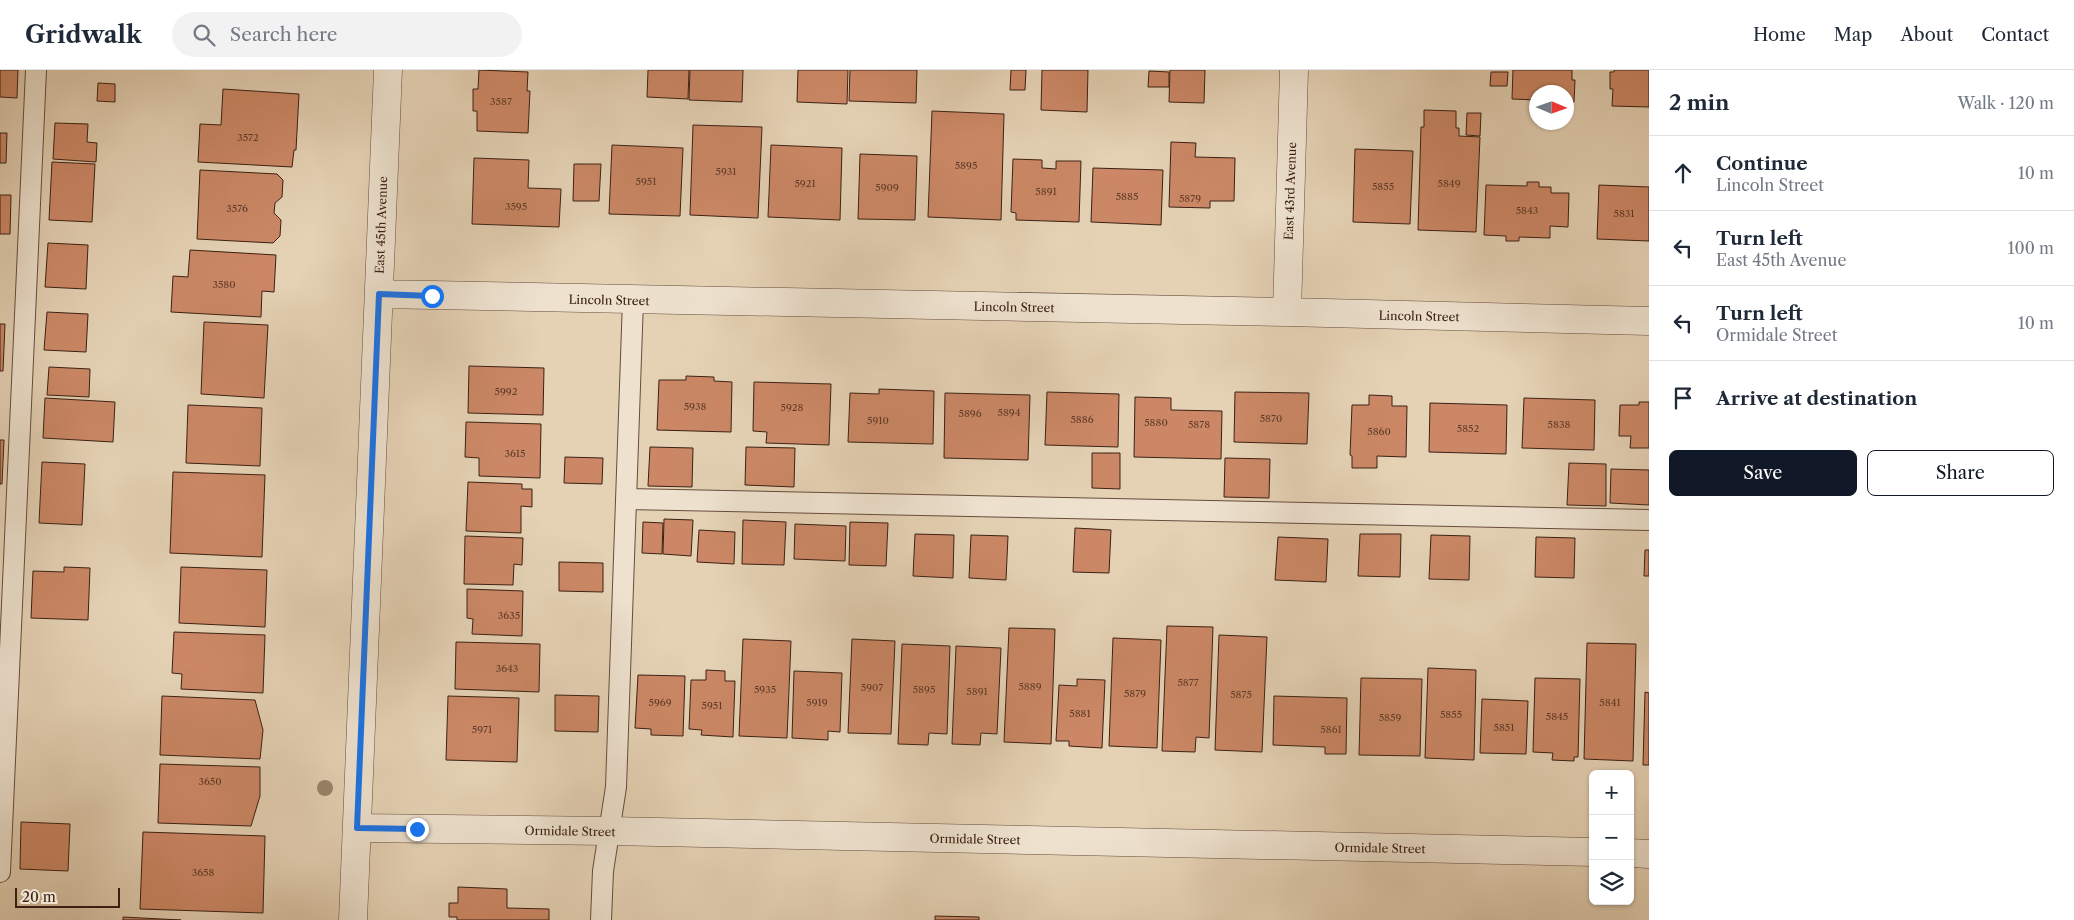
<!DOCTYPE html>
<meta charset="utf-8">
<style>
:root{--surface:#fff;--page:#f2f2f3;--text:#1f2937;--muted:#747a83;--line:#e0e1e3;--accent:#111827}
body{margin:0;font-family:"Libre Caslon Text",serif;background:var(--page);color:var(--text)}
.controls{position:absolute;right:15px;bottom:15px;display:grid;overflow:hidden;border-radius:8px;box-shadow:0 1px 4px #0004}
.controls button{width:45px;height:45px;display:grid;place-items:center;padding:0;border:0;border-bottom:1px solid var(--line);background:var(--surface);color:var(--text);font:25px sans-serif}
.compass{position:absolute;left:1529px;top:15px;width:45px;height:45px;border-radius:50%;background:var(--surface);box-shadow:0 1px 4px #0004;rotate:92deg}
.scale{position:absolute;left:15px;bottom:12px;width:105px;box-sizing:border-box;padding-left:5px;border:2px solid #3b2014;border-top:0;font-size:14px;line-height:18px;white-space:nowrap;color:#3b2014;-webkit-text-stroke:4px #eee2cf;paint-order:stroke}
.stop{position:absolute;width:15px;height:15px;margin:-11px;border:4px solid #1a73e8;border-radius:50%;background:#fff}
.stop.end{background:#1a73e8;border-color:#fff;box-shadow:0 1px 5px #0008}
.list{margin:0;padding:0;list-style:none}
h2{display:flex;justify-content:space-between;align-items:center;height:65px;margin:0;padding:0 20px;font-size:21px}
h2 small{font-size:16px;font-weight:400;color:var(--muted)}
.list li{display:grid;grid-template-columns:32px 1fr auto;gap:15px;align-items:center;box-sizing:border-box;height:75px;padding:0 20px;border-top:1px solid var(--line)}
.list b{display:block;font-size:19px;white-space:nowrap}
.list p{margin:0;font-size:16px;white-space:nowrap;color:var(--muted)}
.list em{font-size:16px;font-style:normal;color:var(--muted)}
.actions{display:flex;gap:10px;padding:15px 20px}
.actions a{flex:1;padding:11px 0;border:1px solid var(--accent);border-radius:8px;text-align:center;font-size:18px;color:var(--accent)}
.actions .main{background:var(--accent);color:#fff}
.icon{flex:none;width:28px;height:28px;fill:none;stroke:currentColor;stroke-width:2;stroke-linecap:round;stroke-linejoin:round}
.map{position:relative;flex:none;width:1649px;height:850px;overflow:hidden}
header{display:flex;align-items:center;gap:30px;box-sizing:border-box;height:70px;padding:0 25px;background:var(--surface);border-bottom:1px solid var(--line)}
header strong{font-size:24px}
nav{display:flex;gap:28px;margin-inline-start:auto;font-size:18px}
.search{width:350px;height:45px;background:var(--page);display:flex;align-items:center;gap:12px;box-sizing:border-box;padding:0 18px;border-radius:28px;color:var(--muted);font-size:19px}
main{display:flex}
aside{flex:1;background:var(--surface)}
.map>svg:first-child{display:block}
</style>
<header>
<strong>Gridwalk</strong>
<div class="search"><svg class="icon" aria-label="search" viewBox="0 0 24 24"><circle cx="10" cy="10" r="6"/><path d="M15 15l6 6"/></svg>Search here</div>
<nav><a>Home</a><a>Map</a><a>About</a><a>Contact</a></nav>
</header>
<main>
<div class="map">
<svg width="1649" height="850" viewBox="0 0 1649 850">
<rect width="100%" height="100%" fill="#e5d2b5"/>
<filter id="stains"><feTurbulence type="fractalNoise" baseFrequency=".004" numOctaves="4"/><feColorMatrix values="0 0 0 0 .2 0 0 0 0 .09 0 0 0 0 .02 0 0 0 .5 -.17"/></filter>
<radialGradient id="worn" r=".72"><stop offset=".6" stop-color="#630" stop-opacity="0"/><stop offset="1" stop-color="#630" stop-opacity=".3"/></radialGradient>
<path fill="#c86" stroke="#3b2014" d="M 0,0 L 18,0 L 17,28 L 0,27 Z
M 479,0 L 528,2 L 527,21 L 530,21 L 528,63 L 477,61 L 477,41 L 473,41 L 473,19 L 478,19 Z
M 648,0 L 689,0 L 688,29 L 647,27 Z
M 690,0 L 743,0 L 742,32 L 689,30 Z
M 798,0 L 848,0 L 847,34 L 797,32 Z
M 850,0 L 917,0 L 916,33 L 849,31 Z
M 1011,0 L 1026,0 L 1025,20 L 1010,20 Z
M 1042,0 L 1088,0 L 1087,42 L 1041,40 Z
M 1170,0 L 1205,0 L 1204,33 L 1169,32 Z
M 1513,0 L 1572,0 L 1572,10 L 1575,10 L 1574,32 L 1566,31 L 1566,22 L 1536,22 L 1536,30 L 1512,29 Z
M 1614,0 L 1649,0 L 1649,37 L 1612,36 L 1613,19 L 1610,19 L 1610,2 L 1614,2 Z
M 1149,1 L 1169,2 L 1169,17 L 1148,17 Z
M 1491,2 L 1508,2 L 1507,16 L 1490,16 Z
M 98,13 L 115,14 L 115,32 L 97,31 Z
M 223,19 L 299,24 L 296,80 L 294,80 L 292,97 L 198,92 L 200,54 L 221,55 Z
M 1424,40 L 1456,41 L 1456,58 L 1459,58 L 1459,66 L 1480,67 L 1476,162 L 1418,160 L 1421,57 L 1424,57 Z
M 932,41 L 1004,44 L 1001,150 L 928,147 Z
M 1467,43 L 1481,43 L 1480,66 L 1466,65 Z
M 55,53 L 88,54 L 87,72 L 97,73 L 96,92 L 53,89 Z
M 693,55 L 762,57 L 758,148 L 690,145 Z
M 0,63 L 7,63 L 6,93 L 0,93 Z
M 1171,72 L 1196,73 L 1195,87 L 1235,88 L 1234,131 L 1210,131 L 1210,138 L 1169,137 Z
M 612,75 L 683,78 L 680,146 L 609,144 Z
M 771,75 L 842,78 L 840,150 L 768,147 Z
M 1355,79 L 1413,81 L 1410,154 L 1353,152 Z
M 860,84 L 917,86 L 915,150 L 858,149 Z
M 474,88 L 529,90 L 528,118 L 561,119 L 559,157 L 472,154 Z
M 1013,89 L 1042,90 L 1042,98 L 1056,99 L 1056,91 L 1081,91 L 1079,152 L 1016,150 L 1016,143 L 1011,142 Z
M 52,92 L 95,94 L 92,152 L 49,150 Z
M 574,94 L 601,94 L 599,131 L 573,131 Z
M 1093,98 L 1163,100 L 1161,155 L 1091,152 Z
M 200,100 L 277,104 L 283,110 L 282,127 L 275,133 L 274,143 L 281,150 L 280,166 L 273,173 L 197,169 Z
M 1527,112 L 1539,112 L 1539,117 L 1551,117 L 1551,123 L 1569,123 L 1568,157 L 1550,156 L 1550,168 L 1519,167 L 1519,171 L 1506,171 L 1506,166 L 1484,165 L 1486,115 L 1527,116 Z
M 1599,115 L 1649,117 L 1649,171 L 1597,169 Z
M 0,125 L 11,125 L 10,164 L 0,164 Z
M 48,173 L 88,175 L 86,219 L 45,217 Z
M 190,180 L 276,185 L 274,222 L 262,221 L 261,247 L 171,242 L 173,206 L 188,207 Z
M 47,242 L 88,244 L 86,282 L 44,280 Z
M 204,252 L 268,255 L 264,328 L 201,324 Z
M 0,254 L 5,254 L 3,301 L 0,301 Z
M 469,296 L 544,298 L 543,345 L 468,343 Z
M 49,297 L 90,299 L 89,327 L 47,325 Z
M 686,306 L 714,307 L 714,311 L 732,312 L 731,362 L 657,360 L 659,310 L 686,310 Z
M 754,312 L 831,314 L 829,375 L 766,373 L 767,362 L 753,361 Z
M 879,319 L 934,321 L 933,374 L 848,372 L 850,323 L 879,324 Z
M 1047,322 L 1119,324 L 1118,377 L 1045,375 Z
M 1235,322 L 1309,323 L 1307,374 L 1234,372 Z
M 945,323 L 1030,325 L 1028,390 L 944,388 Z
M 1369,325 L 1392,326 L 1392,336 L 1407,336 L 1406,387 L 1377,386 L 1377,398 L 1352,398 L 1352,386 L 1350,385 L 1352,335 L 1369,335 Z
M 1135,327 L 1171,328 L 1171,340 L 1222,341 L 1221,389 L 1134,387 Z
M 45,328 L 115,332 L 113,372 L 43,368 Z
M 1524,328 L 1595,330 L 1594,380 L 1522,378 Z
M 1639,332 L 1649,332 L 1649,378 L 1630,378 L 1631,366 L 1619,366 L 1620,335 L 1639,335 Z
M 1430,333 L 1507,335 L 1506,384 L 1429,382 Z
M 188,335 L 262,338 L 260,396 L 186,393 Z
M 466,352 L 541,354 L 540,408 L 479,406 L 479,388 L 465,387 Z
M 0,370 L 4,370 L 2,414 L 0,414 Z
M 650,377 L 693,378 L 692,417 L 648,416 Z
M 746,377 L 795,378 L 794,417 L 745,415 Z
M 1092,383 L 1120,383 L 1120,419 L 1092,418 Z
M 565,387 L 603,388 L 602,414 L 564,413 Z
M 1225,388 L 1270,389 L 1269,428 L 1224,427 Z
M 42,392 L 85,394 L 82,455 L 39,453 Z
M 1569,393 L 1606,394 L 1606,436 L 1567,435 Z
M 1611,399 L 1649,400 L 1649,435 L 1610,433 Z
M 173,402 L 265,405 L 262,487 L 170,483 Z
M 468,412 L 522,414 L 522,419 L 532,419 L 532,437 L 521,436 L 521,463 L 466,461 Z
M 664,449 L 693,450 L 691,486 L 663,484 Z
M 743,450 L 786,452 L 784,495 L 742,494 Z
M 643,452 L 663,453 L 662,484 L 642,483 Z
M 850,452 L 888,453 L 886,496 L 849,495 Z
M 795,454 L 846,456 L 845,491 L 794,489 Z
M 1075,458 L 1111,460 L 1109,503 L 1073,502 Z
M 699,460 L 735,462 L 734,494 L 697,492 Z
M 915,464 L 954,465 L 953,508 L 913,506 Z
M 1360,464 L 1401,464 L 1400,507 L 1358,506 Z
M 971,465 L 1008,466 L 1006,510 L 969,508 Z
M 1431,465 L 1470,466 L 1469,510 L 1429,509 Z
M 465,466 L 523,468 L 522,495 L 514,494 L 513,515 L 464,514 Z
M 1278,467 L 1328,469 L 1326,512 L 1275,510 Z
M 1536,467 L 1575,468 L 1574,508 L 1535,507 Z
M 1645,480 L 1649,480 L 1649,506 L 1644,506 Z
M 559,492 L 603,493 L 603,522 L 559,521 Z
M 64,497 L 90,498 L 88,550 L 31,548 L 33,501 L 64,502 Z
M 181,497 L 267,500 L 265,557 L 179,553 Z
M 467,519 L 523,521 L 522,566 L 472,564 L 473,549 L 467,548 Z
M 1167,556 L 1213,557 L 1209,668 L 1196,667 L 1195,682 L 1162,681 Z
M 1009,558 L 1055,559 L 1051,674 L 1004,672 Z
M 174,562 L 265,565 L 263,623 L 181,619 L 182,604 L 172,603 Z
M 1219,565 L 1267,567 L 1262,682 L 1215,680 Z
M 1113,568 L 1161,570 L 1157,678 L 1109,676 Z
M 743,569 L 791,571 L 787,668 L 739,666 Z
M 852,569 L 895,571 L 891,664 L 848,663 Z
M 456,572 L 540,574 L 539,622 L 455,619 Z
M 1587,573 L 1636,574 L 1633,691 L 1584,689 Z
M 902,574 L 950,576 L 947,664 L 929,663 L 928,675 L 898,674 Z
M 956,576 L 1001,578 L 997,664 L 981,663 L 980,675 L 952,674 Z
M 1428,598 L 1476,600 L 1474,690 L 1425,688 Z
M 706,600 L 725,601 L 725,611 L 735,611 L 733,667 L 701,665 L 702,660 L 689,659 L 691,610 L 706,610 Z
M 794,601 L 842,603 L 840,662 L 828,661 L 828,670 L 792,668 Z
M 638,605 L 685,606 L 683,666 L 651,665 L 651,659 L 635,658 Z
M 1361,608 L 1422,609 L 1420,686 L 1359,685 Z
M 1535,608 L 1580,609 L 1578,687 L 1574,687 L 1574,691 L 1552,690 L 1553,683 L 1533,682 Z
M 1077,609 L 1105,610 L 1102,678 L 1069,676 L 1069,671 L 1056,671 L 1059,615 L 1077,616 Z
M 1645,622 L 1649,623 L 1649,695 L 1643,695 Z
M 555,625 L 599,626 L 598,662 L 555,661 Z
M 162,626 L 255,630 L 263,660 L 260,689 L 160,685 Z
M 448,626 L 519,628 L 517,692 L 446,690 Z
M 1274,626 L 1347,628 L 1346,684 L 1325,684 L 1325,677 L 1273,675 Z
M 1482,629 L 1528,631 L 1526,684 L 1480,683 Z
M 160,694 L 260,697 L 260,726 L 251,756 L 158,753 Z
M 21,752 L 70,754 L 68,801 L 20,799 Z
M 143,762 L 265,766 L 263,843 L 140,839 Z
M 458,817 L 507,819 L 507,838 L 549,839 L 549,850 L 457,850 L 457,847 L 449,847 L 449,833 L 458,833 Z
M 935,846 L 979,847 L 979,850 L 935,850 Z
M 123,847 L 181,850 L 123,850 Z"/>
<g fill="none" stroke-linecap="round" stroke-linejoin="round">
<g stroke="#664c3c" stroke-width="22">
<path id="lane" d="M 627,429 L 1649,450
M 0,802 L 36,0
M 601,850 L 603,801 L 616,717 L 633,230"/>
</g>
<g stroke="#664c3c" stroke-width="29">
<path id="street" d="M 379,224 L 1287,242 L 1649,251
M 1287,242 L 1294,0
M 357,758 L 609,761 L 1593,782
M 1630,783 L 1649,784
M 353,850 L 388,0"/>
</g>
<use href="#lane" stroke="#eee2cf" stroke-width="20"/>
<use href="#street" stroke="#eee2cf" stroke-width="28"/>
</g>
<circle fill="#99866d" cx="325" cy="718" r="8"/>
<g fill="none" stroke-linecap="round" stroke-linejoin="round">
<path stroke="#1a73e8" stroke-width="6" d="M 417,759 L 357,758 L 379,224 L 432,226"/>
</g>
<g text-anchor="middle" dominant-baseline="central" stroke-width="5" stroke-linejoin="round" paint-order="stroke">
<g font-size="10" fill="#5f3a28">
<text x="501" y="31">3587</text>
<text x="248" y="67">3572</text>
<text x="966" y="95">5895</text>
<text x="726" y="101">5931</text>
<text x="646" y="111">5951</text>
<text x="805" y="113">5921</text>
<text x="1449" y="113">5849</text>
<text x="1383" y="116">5855</text>
<text x="887" y="117">5909</text>
<text x="1046" y="121">5891</text>
<text x="1127" y="126">5885</text>
<text x="1190" y="128">5879</text>
<text x="516" y="136">3595</text>
<text x="237" y="138">3576</text>
<text x="1527" y="140">5843</text>
<text x="1624" y="143">5831</text>
<text x="224" y="214">3580</text>
<text x="506" y="321">5992</text>
<text x="695" y="336">5938</text>
<text x="792" y="337">5928</text>
<text x="1009" y="342">5894</text>
<text x="970" y="343">5896</text>
<text x="1271" y="348">5870</text>
<text x="1082" y="349">5886</text>
<text x="878" y="350">5910</text>
<text x="1156" y="352">5880</text>
<text x="1199" y="354">5878</text>
<text x="1559" y="354">5838</text>
<text x="1468" y="358">5852</text>
<text x="1379" y="361">5860</text>
<text x="515" y="383">3615</text>
<text x="509" y="545">3635</text>
<text x="507" y="598">3643</text>
<text x="1188" y="612">5877</text>
<text x="1030" y="616">5889</text>
<text x="872" y="617">5907</text>
<text x="765" y="619">5935</text>
<text x="924" y="619">5895</text>
<text x="977" y="621">5891</text>
<text x="1135" y="623">5879</text>
<text x="1241" y="624">5875</text>
<text x="660" y="632">5969</text>
<text x="817" y="632">5919</text>
<text x="1610" y="632">5841</text>
<text x="712" y="635">5951</text>
<text x="1080" y="643">5881</text>
<text x="1451" y="644">5855</text>
<text x="1557" y="646">5845</text>
<text x="1390" y="647">5859</text>
<text x="1504" y="657">5851</text>
<text x="482" y="659">5971</text>
<text x="1331" y="659">5861</text>
<text x="210" y="711">3650</text>
<text x="203" y="802">3658</text>
</g>
<g font-size="12" fill="#3b2014" stroke="#eee2cf">
<text transform="translate(1290 121) rotate(-88)">East 43rd Avenue</text>
<text transform="translate(381 155) rotate(-88)">East 45th Avenue</text>
<text transform="translate(609 230) rotate(1)">Lincoln Street</text>
<text transform="translate(1014 237) rotate(1)">Lincoln Street</text>
<text transform="translate(1419 246) rotate(1)">Lincoln Street</text>
<text transform="translate(570 761) rotate(1)">Ormidale Street</text>
<text transform="translate(975 769) rotate(1)">Ormidale Street</text>
<text transform="translate(1380 778) rotate(1)">Ormidale Street</text>
</g>
</g>
<rect width="100%" height="100%" filter="url(#stains)"/>
<rect width="100%" height="100%" fill="url(#worn)"/>
</svg>
<div class="controls">
<button>+</button>
<button>−</button>
<button><svg class="icon" aria-label="layers" viewBox="0 0 24 24"><path d="M12 4l9 5-9 5-9-5zM3 14l9 5 9-5"/></svg></button>
</div>
<svg class="compass" viewBox="-18 -18 36 36"><path d="M0-13l5 13h-10z" fill="#e53935"/><path d="M0 13l5-13h-10z" fill="#747a83"/></svg>
<div class="scale">20 m</div>
<div class="stop" style="left:432px;top:226px"></div>
<div class="stop end" style="left:417px;top:759px"></div>
</div>
<aside>
<h2>2 min<small>Walk · 120 m</small></h2>
<ul class="list">
<li><svg class="icon" aria-label="ahead" viewBox="0 0 24 24"><path d="M12 20V5M6 11l6-6 6 6"/></svg><div><b>Continue</b><p>Lincoln Street</p></div><em>10 m</em></li>
<li><svg class="icon" aria-label="left" viewBox="0 0 24 24"><path d="M17 20v-9H6M10 6l-5 5 5 5"/></svg><div><b>Turn left</b><p>East 45th Avenue</p></div><em>100 m</em></li>
<li><svg class="icon" aria-label="left" viewBox="0 0 24 24"><path d="M17 20v-9H6M10 6l-5 5 5 5"/></svg><div><b>Turn left</b><p>Ormidale Street</p></div><em>10 m</em></li>
<li><svg class="icon" aria-label="arrive" viewBox="0 0 24 24"><path d="M6 21V4h12l-3 4 3 4H6"/></svg><div><b>Arrive at destination</b></div></li>
</ul>
<div class="actions"><a class="main">Save</a><a>Share</a></div>
</aside>
</main>
